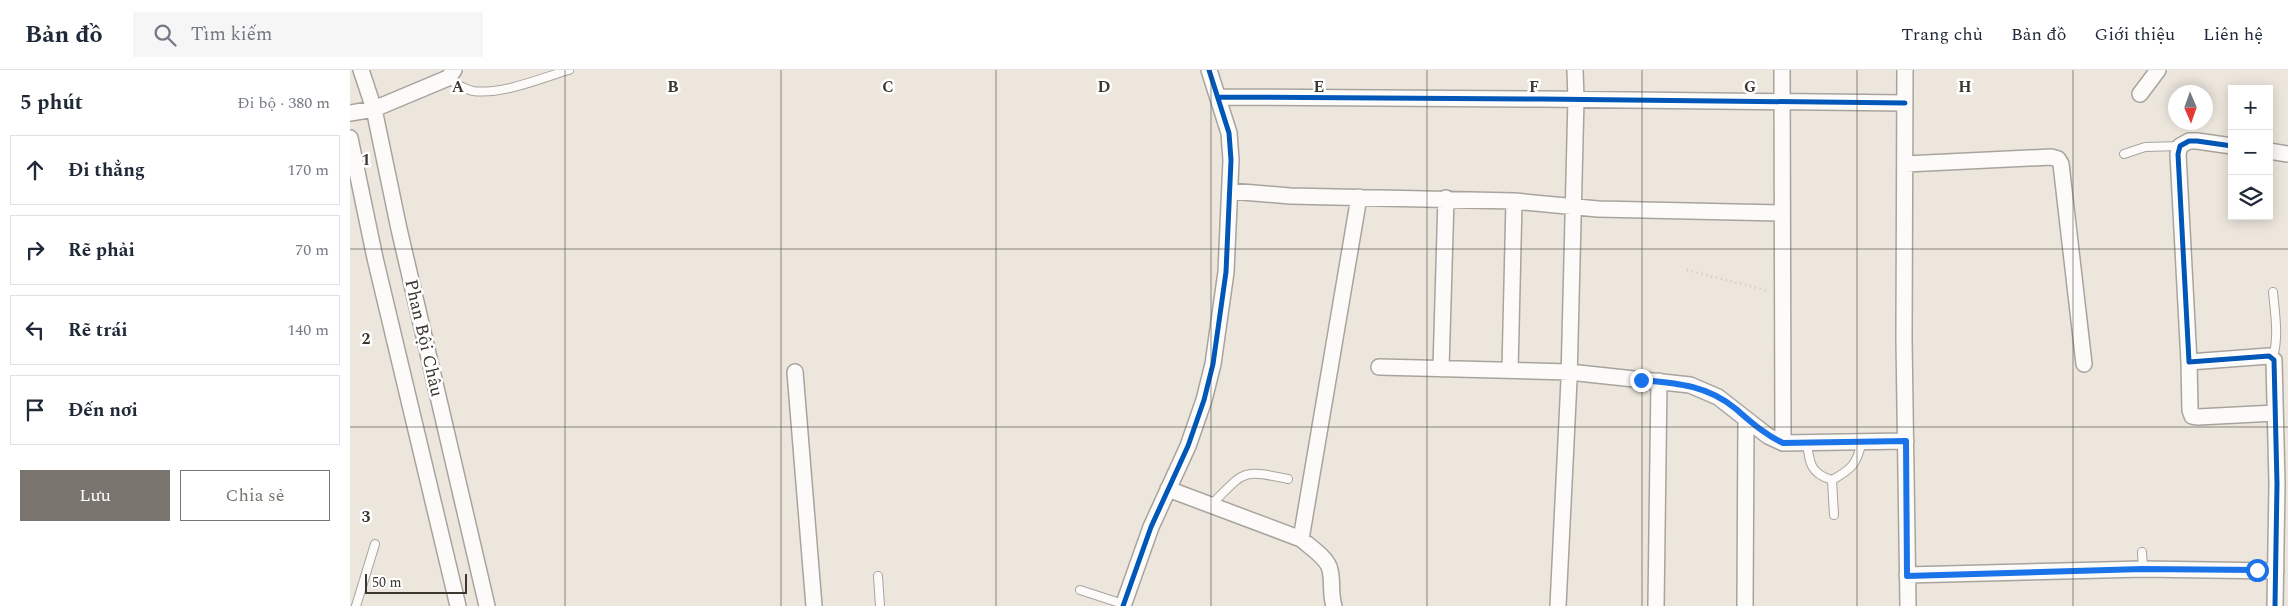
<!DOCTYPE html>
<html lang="vi">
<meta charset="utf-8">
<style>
:root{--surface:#fff;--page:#f6f6f7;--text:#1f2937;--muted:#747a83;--line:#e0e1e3;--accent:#79746d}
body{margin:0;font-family:Spectral,serif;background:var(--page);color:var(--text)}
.controls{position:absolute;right:15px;top:15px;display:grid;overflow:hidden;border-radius:0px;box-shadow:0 2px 12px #0003}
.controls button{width:45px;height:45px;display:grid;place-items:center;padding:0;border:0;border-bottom:1px solid var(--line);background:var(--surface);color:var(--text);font:25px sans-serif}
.compass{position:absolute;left:1818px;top:15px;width:45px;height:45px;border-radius:50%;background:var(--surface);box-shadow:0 2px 12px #0003;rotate:178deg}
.scale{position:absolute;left:15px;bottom:12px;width:102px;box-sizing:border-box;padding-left:5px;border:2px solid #3b3731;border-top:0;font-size:14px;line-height:18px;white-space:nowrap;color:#3b3731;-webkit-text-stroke:4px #fff;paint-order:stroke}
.stop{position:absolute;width:15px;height:15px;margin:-11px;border:4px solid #1a73e8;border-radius:50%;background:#fff}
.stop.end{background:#1a73e8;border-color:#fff;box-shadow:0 1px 5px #0008}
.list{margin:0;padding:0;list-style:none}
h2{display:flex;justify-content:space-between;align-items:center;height:65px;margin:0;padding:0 20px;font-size:21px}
h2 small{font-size:16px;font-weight:400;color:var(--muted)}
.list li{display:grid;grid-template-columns:32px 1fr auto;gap:15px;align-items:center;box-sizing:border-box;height:70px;margin:0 10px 10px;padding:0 10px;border:1px solid var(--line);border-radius:0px}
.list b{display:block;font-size:19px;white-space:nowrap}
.list em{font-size:16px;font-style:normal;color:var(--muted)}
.actions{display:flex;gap:10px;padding:15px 20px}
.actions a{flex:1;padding:11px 0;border:1px solid var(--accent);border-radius:0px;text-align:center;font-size:18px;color:var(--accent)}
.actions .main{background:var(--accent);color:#fff}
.icon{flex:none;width:28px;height:28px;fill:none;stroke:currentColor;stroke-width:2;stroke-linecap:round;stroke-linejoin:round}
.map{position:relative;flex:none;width:1938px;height:536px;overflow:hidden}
header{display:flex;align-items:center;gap:30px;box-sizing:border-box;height:70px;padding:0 25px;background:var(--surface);border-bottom:1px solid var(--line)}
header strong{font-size:24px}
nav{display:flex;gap:28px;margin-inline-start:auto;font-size:18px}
.search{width:350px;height:45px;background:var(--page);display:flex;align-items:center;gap:12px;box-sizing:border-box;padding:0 18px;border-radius:0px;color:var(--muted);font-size:19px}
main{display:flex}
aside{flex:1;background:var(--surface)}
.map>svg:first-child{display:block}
</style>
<header>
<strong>Bản đồ</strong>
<div class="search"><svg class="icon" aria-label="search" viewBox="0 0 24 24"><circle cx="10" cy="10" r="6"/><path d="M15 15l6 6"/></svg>Tìm kiếm</div>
<nav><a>Trang chủ</a><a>Bản đồ</a><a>Giới thiệu</a><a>Liên hệ</a></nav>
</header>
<main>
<aside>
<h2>5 phút<small>Đi bộ · 380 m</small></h2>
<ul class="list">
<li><svg class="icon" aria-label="ahead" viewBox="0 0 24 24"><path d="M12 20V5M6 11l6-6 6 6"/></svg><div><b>Đi thẳng</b></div><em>170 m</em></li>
<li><svg class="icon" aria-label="right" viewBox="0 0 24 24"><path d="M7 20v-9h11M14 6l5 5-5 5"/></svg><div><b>Rẽ phải</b></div><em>70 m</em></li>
<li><svg class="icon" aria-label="left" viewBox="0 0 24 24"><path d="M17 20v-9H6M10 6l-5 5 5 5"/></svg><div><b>Rẽ trái</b></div><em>140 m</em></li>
<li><svg class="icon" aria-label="arrive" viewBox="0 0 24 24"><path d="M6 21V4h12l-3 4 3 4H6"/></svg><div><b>Đến nơi</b></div></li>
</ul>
<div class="actions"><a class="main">Lưu</a><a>Chia sẻ</a></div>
</aside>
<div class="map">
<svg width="1938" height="536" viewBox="0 0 1938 536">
<rect width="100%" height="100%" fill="#ece6dd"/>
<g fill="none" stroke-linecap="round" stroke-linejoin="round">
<g stroke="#a8a49d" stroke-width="10">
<path id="lane" d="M 98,8 C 106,14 114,19 123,21 C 152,25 191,8 219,0
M 1774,84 L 1795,77 L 1830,76
M 1923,222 C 1925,244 1929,266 1923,287
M 1457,372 C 1459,393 1461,404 1482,410 L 1484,445
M 1482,410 C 1502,399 1507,394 1512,371
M 861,435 C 895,401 890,399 938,409
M 1792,482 L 1793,499
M 528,506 L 530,536
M 730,520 L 773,534
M 6,536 L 25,474"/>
</g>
<g stroke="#a8a49d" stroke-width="18">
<path id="street" d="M 11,0 L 24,39 L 49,159 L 137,536
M 1432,0 L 1433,373
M 1555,0 L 1554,270 L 1558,536
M 1790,24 L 1808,0
M 868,27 L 1191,29 L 1555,33
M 0,43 L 24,39 L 98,8 L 104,0
M 0,68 L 25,188 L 108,536
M 1882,76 L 1847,71 L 1839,71 L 1830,76 L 1828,84 L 1839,292 L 1919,286 L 1924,290 L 1927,414 L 1925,536
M 1919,81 L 1938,84
M 1556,94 L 1701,87 L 1708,89 L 1711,94 L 1734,294
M 880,121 L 940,126 L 1164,131 L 1248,139 L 1432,143
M 1839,292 L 1840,340 L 1842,346 L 1848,347 L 1925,343
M 1029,297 L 1219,302 L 1340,315 L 1368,327 L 1418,366 L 1433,373 L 1556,371
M 1091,299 L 1096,128
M 1160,300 L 1164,131
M 445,302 L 464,536
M 818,419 L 951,469
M 1557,505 L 1793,499 L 1926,501
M 773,536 L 801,457 L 838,376 L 854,330 L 863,294 L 876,202 L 881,90 L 879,63 L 859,0
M 984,536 C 980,524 983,512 980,500 C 978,488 960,477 951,469 L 1009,127
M 1208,536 L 1219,310 L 1226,29 L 1225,0
M 1306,536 L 1309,311
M 1395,536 L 1396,349"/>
</g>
<path stroke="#c9c7c3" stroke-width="2.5" stroke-dasharray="1 4" stroke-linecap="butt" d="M 1337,200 L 1419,221"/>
<use href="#lane" stroke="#fcfbfa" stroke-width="8"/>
<use href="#street" stroke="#fcfbfa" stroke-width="15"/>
<g stroke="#fff" stroke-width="8">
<path id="cycleway" d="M 868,27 L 1191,29 L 1555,33
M 1882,76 L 1847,71 L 1839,71 L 1830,76 L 1828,84 L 1839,292 L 1919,286 L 1924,290 L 1927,414 L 1925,536
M 773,536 L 801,457 L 838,376 L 854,330 L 863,294 L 876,202 L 881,90 L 879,63 L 859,0"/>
</g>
<use href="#cycleway" stroke="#0057b8" stroke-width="5"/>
</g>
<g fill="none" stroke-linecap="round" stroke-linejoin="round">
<path stroke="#1a73e8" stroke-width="6" d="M 1291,310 C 1326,313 1357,315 1386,339 C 1401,352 1414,364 1433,373 L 1556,371 L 1557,506 L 1792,499 L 1907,500"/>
</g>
<path fill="none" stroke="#3b3731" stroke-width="1" stroke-opacity="0.55" d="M 215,0 L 215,536M 431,0 L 431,536M 646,0 L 646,536M 861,0 L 861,536M 1077,0 L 1077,536M 1292,0 L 1292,536M 1507,0 L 1507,536M 1723,0 L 1723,536M 0,179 L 1938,179M 0,357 L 1938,357"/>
<g text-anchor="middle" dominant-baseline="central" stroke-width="5" stroke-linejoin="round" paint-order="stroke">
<g font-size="18" fill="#3b3731" stroke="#fff">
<text transform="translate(74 268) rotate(77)">Phan Bội Châu</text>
</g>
</g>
<g font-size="16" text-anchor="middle" font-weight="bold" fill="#3b3731" stroke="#fff" stroke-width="5" stroke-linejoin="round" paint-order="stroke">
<text x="108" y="22">A</text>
<text x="323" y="22">B</text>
<text x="538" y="22">C</text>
<text x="754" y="22">D</text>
<text x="969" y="22">E</text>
<text x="1184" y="22">F</text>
<text x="1400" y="22">G</text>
<text x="1615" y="22">H</text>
<text x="16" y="95">1</text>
<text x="16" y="274">2</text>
<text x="16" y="452">3</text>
</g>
</svg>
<div class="controls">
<button>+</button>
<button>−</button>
<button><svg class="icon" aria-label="layers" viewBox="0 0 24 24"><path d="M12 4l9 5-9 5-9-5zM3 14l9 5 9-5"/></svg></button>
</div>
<svg class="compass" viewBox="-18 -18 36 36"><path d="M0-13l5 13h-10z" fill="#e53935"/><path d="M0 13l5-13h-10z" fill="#747a83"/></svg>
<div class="scale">50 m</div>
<div class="stop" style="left:1907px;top:500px"></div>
<div class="stop end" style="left:1291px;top:310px"></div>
</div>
</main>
